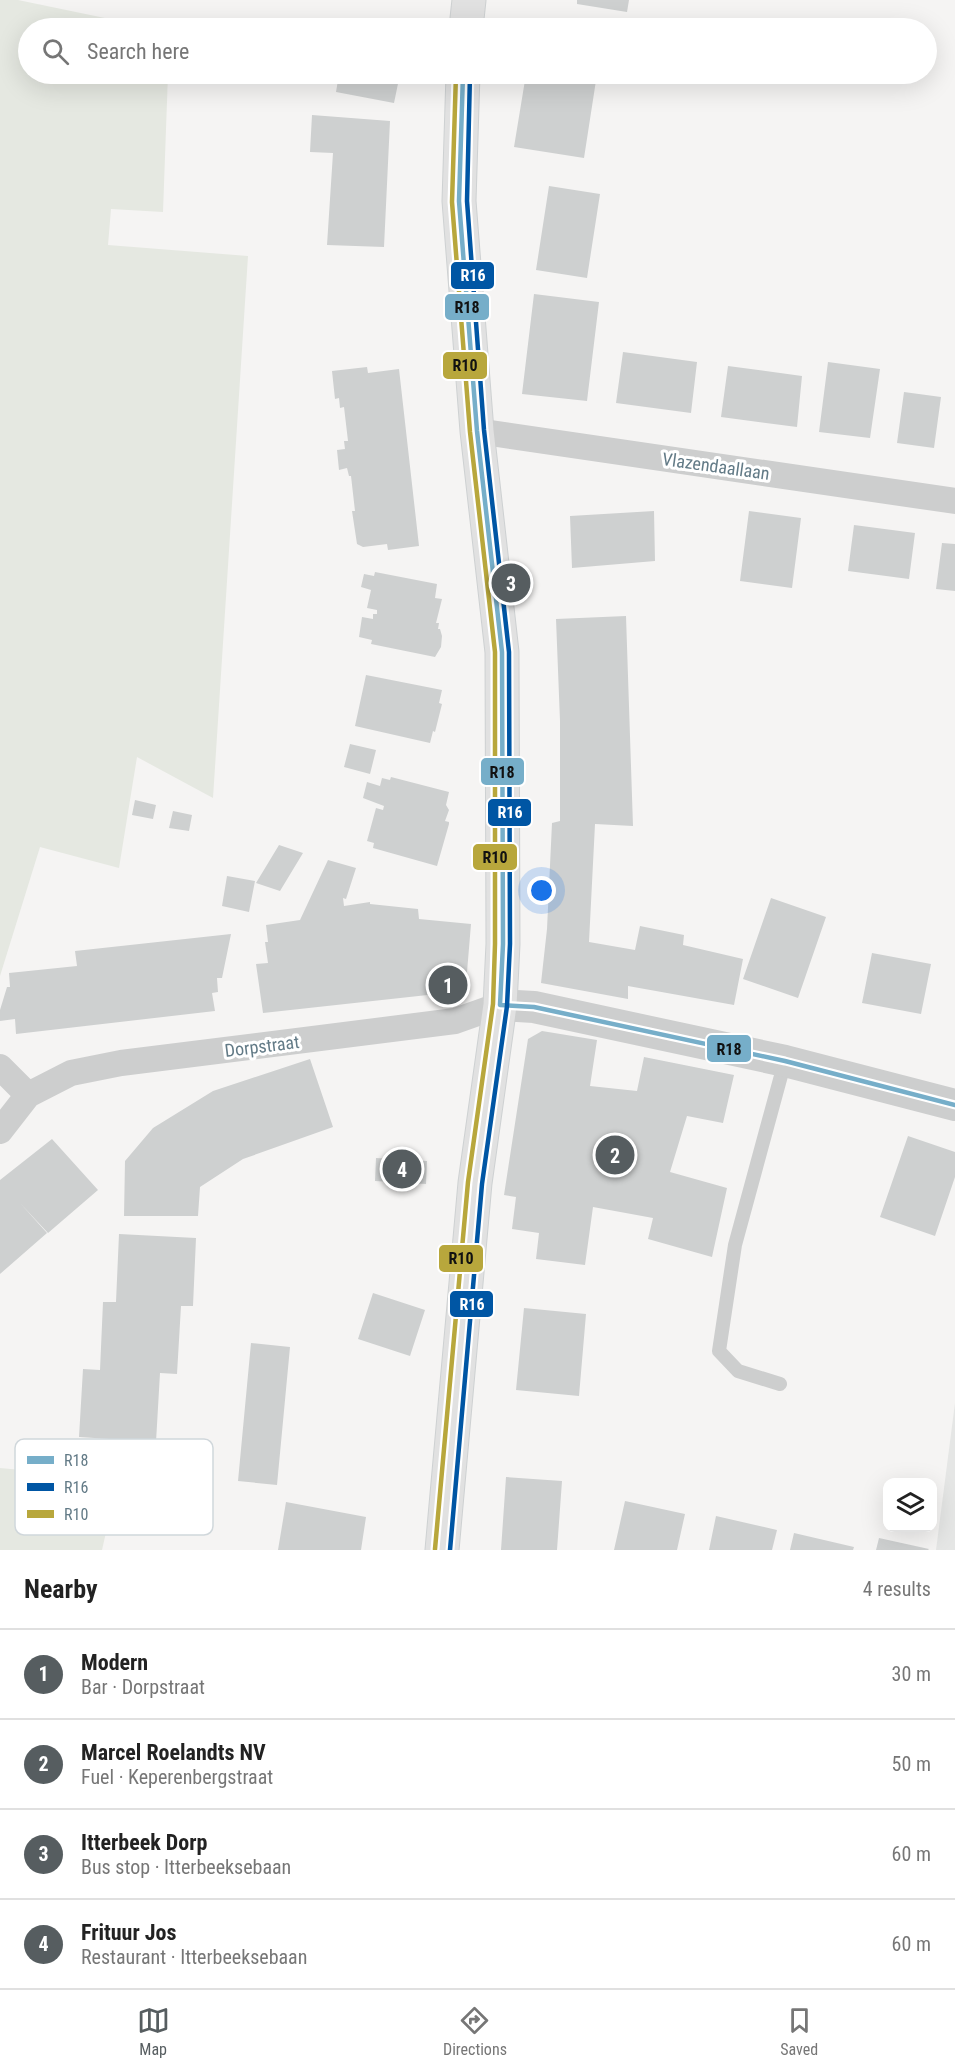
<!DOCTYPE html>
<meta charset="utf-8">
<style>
:root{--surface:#fff;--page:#f6f6f6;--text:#222;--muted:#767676;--line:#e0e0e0;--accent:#565d60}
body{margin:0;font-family:"Roboto Condensed",sans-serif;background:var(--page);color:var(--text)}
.controls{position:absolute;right:18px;bottom:18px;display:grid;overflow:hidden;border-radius:12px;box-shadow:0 6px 24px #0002}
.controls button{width:54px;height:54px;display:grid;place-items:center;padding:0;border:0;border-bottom:2px solid var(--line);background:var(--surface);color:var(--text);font:30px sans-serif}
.you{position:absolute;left:542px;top:891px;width:21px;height:21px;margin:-15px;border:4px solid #fff;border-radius:50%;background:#1a73e8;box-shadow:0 0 0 9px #1a73e833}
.badge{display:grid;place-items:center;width:39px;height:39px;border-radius:50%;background:var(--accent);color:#fff;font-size:20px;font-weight:700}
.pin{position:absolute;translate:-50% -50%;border:3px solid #fff;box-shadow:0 2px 6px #0006}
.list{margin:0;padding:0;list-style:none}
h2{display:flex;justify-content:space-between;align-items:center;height:78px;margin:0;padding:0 24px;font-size:26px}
h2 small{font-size:20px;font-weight:400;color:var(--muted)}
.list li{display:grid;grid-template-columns:39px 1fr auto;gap:18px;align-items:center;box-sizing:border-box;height:90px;padding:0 24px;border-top:2px solid var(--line)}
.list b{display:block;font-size:22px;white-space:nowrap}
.list p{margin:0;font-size:20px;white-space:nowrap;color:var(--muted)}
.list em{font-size:20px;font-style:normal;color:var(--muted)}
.icon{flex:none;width:33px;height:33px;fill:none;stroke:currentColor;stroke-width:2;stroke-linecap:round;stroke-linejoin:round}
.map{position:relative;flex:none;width:955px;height:1550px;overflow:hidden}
.search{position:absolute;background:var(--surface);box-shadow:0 6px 24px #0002;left:18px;right:18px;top:18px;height:66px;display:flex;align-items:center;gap:15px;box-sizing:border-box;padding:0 21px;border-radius:33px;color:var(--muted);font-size:22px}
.sheet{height:438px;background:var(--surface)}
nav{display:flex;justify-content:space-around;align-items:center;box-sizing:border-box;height:84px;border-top:2px solid var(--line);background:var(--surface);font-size:16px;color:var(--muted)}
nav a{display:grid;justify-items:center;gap:3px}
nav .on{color:var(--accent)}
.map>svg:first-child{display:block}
</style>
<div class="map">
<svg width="955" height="1550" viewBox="0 0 955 1550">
<rect width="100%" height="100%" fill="#f5f4f3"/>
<path fill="#e5e6e5" d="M 955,1403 L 955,1550 L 936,1550 Z"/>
<path fill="#e5e8e1" d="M 0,0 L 18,0 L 153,28 L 28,28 L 28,74 L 168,74 L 163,212 L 111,209 L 108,245 L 248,256 L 213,798 L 137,757 L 119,868 L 40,847 L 0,976 Z
M 0,1468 L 118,1479 L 102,1550 L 0,1550 Z"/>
<path fill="#ced0d0" d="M 577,0 L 629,0 L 627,12 L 577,4 Z
M 349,21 L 383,27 L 383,28 L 347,28 Z
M 534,21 L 572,27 L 572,28 L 533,28 Z
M 339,74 L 400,74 L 394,103 L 336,92 Z
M 526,74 L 597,74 L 584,158 L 514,147 Z
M 312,115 L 390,121 L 384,247 L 327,245 L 333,153 L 310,152 Z
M 549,186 L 600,194 L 587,278 L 536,270 Z
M 534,294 L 599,302 L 587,401 L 522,394 Z
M 623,352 L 697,362 L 691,413 L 616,403 Z
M 828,362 L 880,369 L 870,438 L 819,432 Z
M 728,366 L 802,376 L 797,427 L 721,417 Z
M 367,367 L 368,373 L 399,369 L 419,546 L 388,550 L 387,544 L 363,547 L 357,544 L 352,511 L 355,511 L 351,476 L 349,476 L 347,468 L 339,470 L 337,450 L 345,449 L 344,441 L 348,441 L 344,407 L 340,408 L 339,398 L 335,399 L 332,371 Z
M 904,392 L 941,397 L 934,448 L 897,443 Z
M 654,511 L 655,561 L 572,568 L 570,516 Z
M 749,511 L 801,518 L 792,588 L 740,581 Z
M 854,525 L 915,533 L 909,579 L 848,571 Z
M 942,543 L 955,544 L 955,591 L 936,589 Z
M 375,572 L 437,584 L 435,598 L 442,599 L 436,623 L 439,623 L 438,629 L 440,629 L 442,636 L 441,647 L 435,657 L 371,644 L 372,640 L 359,637 L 362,617 L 373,619 L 373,614 L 377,614 L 377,610 L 367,608 L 371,590 L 361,587 L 364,574 L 374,576 Z
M 626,616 L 633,826 L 595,824 L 589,942 L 635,950 L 640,926 L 684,935 L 683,945 L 743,959 L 734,1005 L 628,986 L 628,999 L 541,983 L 547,929 L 552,823 L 560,821 L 560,721 L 556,619 Z
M 366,675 L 442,690 L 439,703 L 442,704 L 435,732 L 433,731 L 430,743 L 355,726 Z
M 350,744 L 376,750 L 370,774 L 344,767 Z
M 391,777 L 449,792 L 446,805 L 449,810 L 445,821 L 449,822 L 449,824 L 437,866 L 373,848 L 374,843 L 367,841 L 376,808 L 383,810 L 384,806 L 363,798 L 367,782 L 380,786 L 382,778 L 390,780 Z
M 135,800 L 156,805 L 153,819 L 132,815 Z
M 173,811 L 192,815 L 189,831 L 169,828 Z
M 279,845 L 303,853 L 280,891 L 256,883 Z
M 328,860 L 356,868 L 346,899 L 343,898 L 344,906 L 370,902 L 370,904 L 418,909 L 419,919 L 471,924 L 466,984 L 455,992 L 263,1013 L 256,964 L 268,963 L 265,942 L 268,942 L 266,925 L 300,920 Z
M 227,876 L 255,881 L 249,912 L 222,906 Z
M 771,898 L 826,917 L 798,998 L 743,979 Z
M 231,934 L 222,978 L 217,978 L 218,992 L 212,993 L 215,1011 L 16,1034 L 15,1019 L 0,1021 L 0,1010 L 7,987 L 10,987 L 9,973 L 77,966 L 75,951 Z
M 872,953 L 931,964 L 921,1014 L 862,1003 Z
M 542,1031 L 597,1040 L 590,1086 L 637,1091 L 644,1057 L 734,1075 L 723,1123 L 687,1116 L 670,1172 L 727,1188 L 712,1257 L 648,1239 L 653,1218 L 593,1207 L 585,1265 L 536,1259 L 539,1233 L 512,1229 L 516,1197 L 504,1195 L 528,1039 Z
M 310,1059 L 333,1127 L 243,1159 L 200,1187 L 198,1216 L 124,1216 L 125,1161 L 153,1128 L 213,1091 Z
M 908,1136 L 955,1152 L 955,1177 L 935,1236 L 880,1217 Z
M 52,1139 L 98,1190 L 48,1233 L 20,1203 L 47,1233 L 0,1274 L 0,1180 Z
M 376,1158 L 427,1161 L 426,1184 L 375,1181 Z
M 119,1234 L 196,1238 L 193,1306 L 181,1306 L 177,1374 L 160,1373 L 156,1442 L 79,1437 L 83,1369 L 100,1370 L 103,1302 L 116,1302 Z
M 373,1293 L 425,1310 L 410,1356 L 358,1339 Z
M 524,1308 L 586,1314 L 579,1396 L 516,1390 Z
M 251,1343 L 290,1347 L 277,1485 L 238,1481 Z
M 506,1477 L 562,1481 L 557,1550 L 501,1550 Z
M 625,1501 L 685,1514 L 677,1550 L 614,1550 Z
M 286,1502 L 366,1517 L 361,1550 L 278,1550 Z
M 716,1516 L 777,1530 L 772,1550 L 709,1550 Z
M 794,1533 L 854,1547 L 853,1550 L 790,1550 Z
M 879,1538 L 929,1549 L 928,1550 L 876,1550 Z"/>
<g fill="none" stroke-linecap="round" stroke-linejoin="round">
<g stroke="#ced1d2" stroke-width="35">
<path id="secondary" d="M 466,28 L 469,0
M 442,1550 L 475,1183 L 500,1005 L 503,944 L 502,652 L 477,431 L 459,201 L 463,74"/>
</g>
<path stroke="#cdcece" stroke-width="14" d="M 780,1384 L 738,1371 L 719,1351 L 735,1245 L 785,1061"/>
<path stroke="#cdcece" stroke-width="26" d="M 477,431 L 955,501
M 0,1067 L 28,1095
M 0,1131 L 28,1095 L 71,1073 L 121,1063 L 455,1021 L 500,1005"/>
<path stroke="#cdcece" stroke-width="32" d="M 500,1005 L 534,1007 L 785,1061 L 955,1105"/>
<use href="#secondary" stroke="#e1e1e1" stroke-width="33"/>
<g stroke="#fff" stroke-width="9">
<path id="bus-1" d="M 463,74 L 459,201 L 477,431 L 502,652 L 503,944 L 500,1005
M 500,1005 L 534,1007 L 785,1061 L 955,1105"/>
</g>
<g stroke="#fff" stroke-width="9">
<path id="bus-2" d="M 450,1550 L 482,1184 L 507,1006 L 510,944 L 509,652 L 484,430 L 467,201 L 470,74"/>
</g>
<g stroke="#fff" stroke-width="9">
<path id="bus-3" d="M 435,1549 L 468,1182 L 493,1004 L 495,944 L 495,652 L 470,432 L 452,202 L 456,74"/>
</g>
<use href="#bus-1" stroke="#76aec9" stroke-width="4.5"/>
<use href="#bus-2" stroke="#0056a4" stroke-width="4.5"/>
<use href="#bus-3" stroke="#b8a73c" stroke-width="4.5"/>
</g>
<g text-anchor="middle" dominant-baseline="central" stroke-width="6" stroke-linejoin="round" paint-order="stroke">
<g font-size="18" fill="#627a86" stroke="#fff">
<text transform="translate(716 466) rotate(8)">Vlazendaallaan</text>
<text transform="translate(262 1046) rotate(-7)">Dorpstraat</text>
</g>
</g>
<rect x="15" y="1439" width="198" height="96" rx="9" fill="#fff" stroke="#d0d7db" stroke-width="1.5"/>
<rect x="27" y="1456" width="27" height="8" fill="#76aec9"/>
<rect x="27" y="1483" width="27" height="8" fill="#0056a4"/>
<rect x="27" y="1510" width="27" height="8" fill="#b8a73c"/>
<g font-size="16" fill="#627a86">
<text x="64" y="1466">R18</text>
<text x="64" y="1493">R16</text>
<text x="64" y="1520">R10</text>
</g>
<g stroke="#fff" stroke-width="2">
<rect x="450" y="261" width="45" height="29" rx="6" fill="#0056a4"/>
<rect x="444" y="293" width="46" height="28" rx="6" fill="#76aec9"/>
<rect x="442" y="351" width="46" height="29" rx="6" fill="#b8a73c"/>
<rect x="480" y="757" width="45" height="29" rx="6" fill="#76aec9"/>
<rect x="487" y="798" width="45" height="29" rx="6" fill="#0056a4"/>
<rect x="472" y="843" width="46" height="28" rx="6" fill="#b8a73c"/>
<rect x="706" y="1034" width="46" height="29" rx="6" fill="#76aec9"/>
<rect x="438" y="1244" width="46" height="29" rx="6" fill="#b8a73c"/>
<rect x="449" y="1290" width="45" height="28" rx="6" fill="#0056a4"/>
</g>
<g font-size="16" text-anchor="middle" font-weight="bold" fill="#fff">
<text x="473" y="281">R16</text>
<text x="510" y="818">R16</text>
<text x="472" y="1310">R16</text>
</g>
<g font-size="16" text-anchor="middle" font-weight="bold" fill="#111">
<text x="467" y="313">R18</text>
<text x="465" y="371">R10</text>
<text x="502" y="778">R18</text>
<text x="495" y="863">R10</text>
<text x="729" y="1055">R18</text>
<text x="461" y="1264">R10</text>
</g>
</svg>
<div class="controls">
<button><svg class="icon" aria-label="layers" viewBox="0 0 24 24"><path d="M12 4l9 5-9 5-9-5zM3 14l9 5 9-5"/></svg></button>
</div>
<div class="you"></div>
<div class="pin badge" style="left:448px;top:985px">1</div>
<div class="pin badge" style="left:615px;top:1155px">2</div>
<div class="pin badge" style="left:511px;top:583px">3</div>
<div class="pin badge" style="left:402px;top:1169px">4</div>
<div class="search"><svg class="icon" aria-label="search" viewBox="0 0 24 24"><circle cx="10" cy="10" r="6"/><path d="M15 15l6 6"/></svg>Search here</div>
</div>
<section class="sheet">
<h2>Nearby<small>4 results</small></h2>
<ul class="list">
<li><span class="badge">1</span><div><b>Modern</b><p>Bar · Dorpstraat</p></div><em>30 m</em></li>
<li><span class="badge">2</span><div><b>Marcel Roelandts NV</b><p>Fuel · Keperenbergstraat</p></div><em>50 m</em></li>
<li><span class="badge">3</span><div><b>Itterbeek Dorp</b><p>Bus stop · Itterbeeksebaan</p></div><em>60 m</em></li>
<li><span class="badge">4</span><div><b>Frituur Jos</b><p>Restaurant · Itterbeeksebaan</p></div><em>60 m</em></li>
</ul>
</section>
<nav>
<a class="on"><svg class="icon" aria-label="map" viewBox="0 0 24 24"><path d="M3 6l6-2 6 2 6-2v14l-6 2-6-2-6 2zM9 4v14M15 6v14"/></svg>Map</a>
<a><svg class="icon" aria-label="directions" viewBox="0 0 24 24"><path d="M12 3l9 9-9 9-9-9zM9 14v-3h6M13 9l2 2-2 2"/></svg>Directions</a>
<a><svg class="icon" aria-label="saved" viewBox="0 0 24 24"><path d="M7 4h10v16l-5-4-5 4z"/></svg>Saved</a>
</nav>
